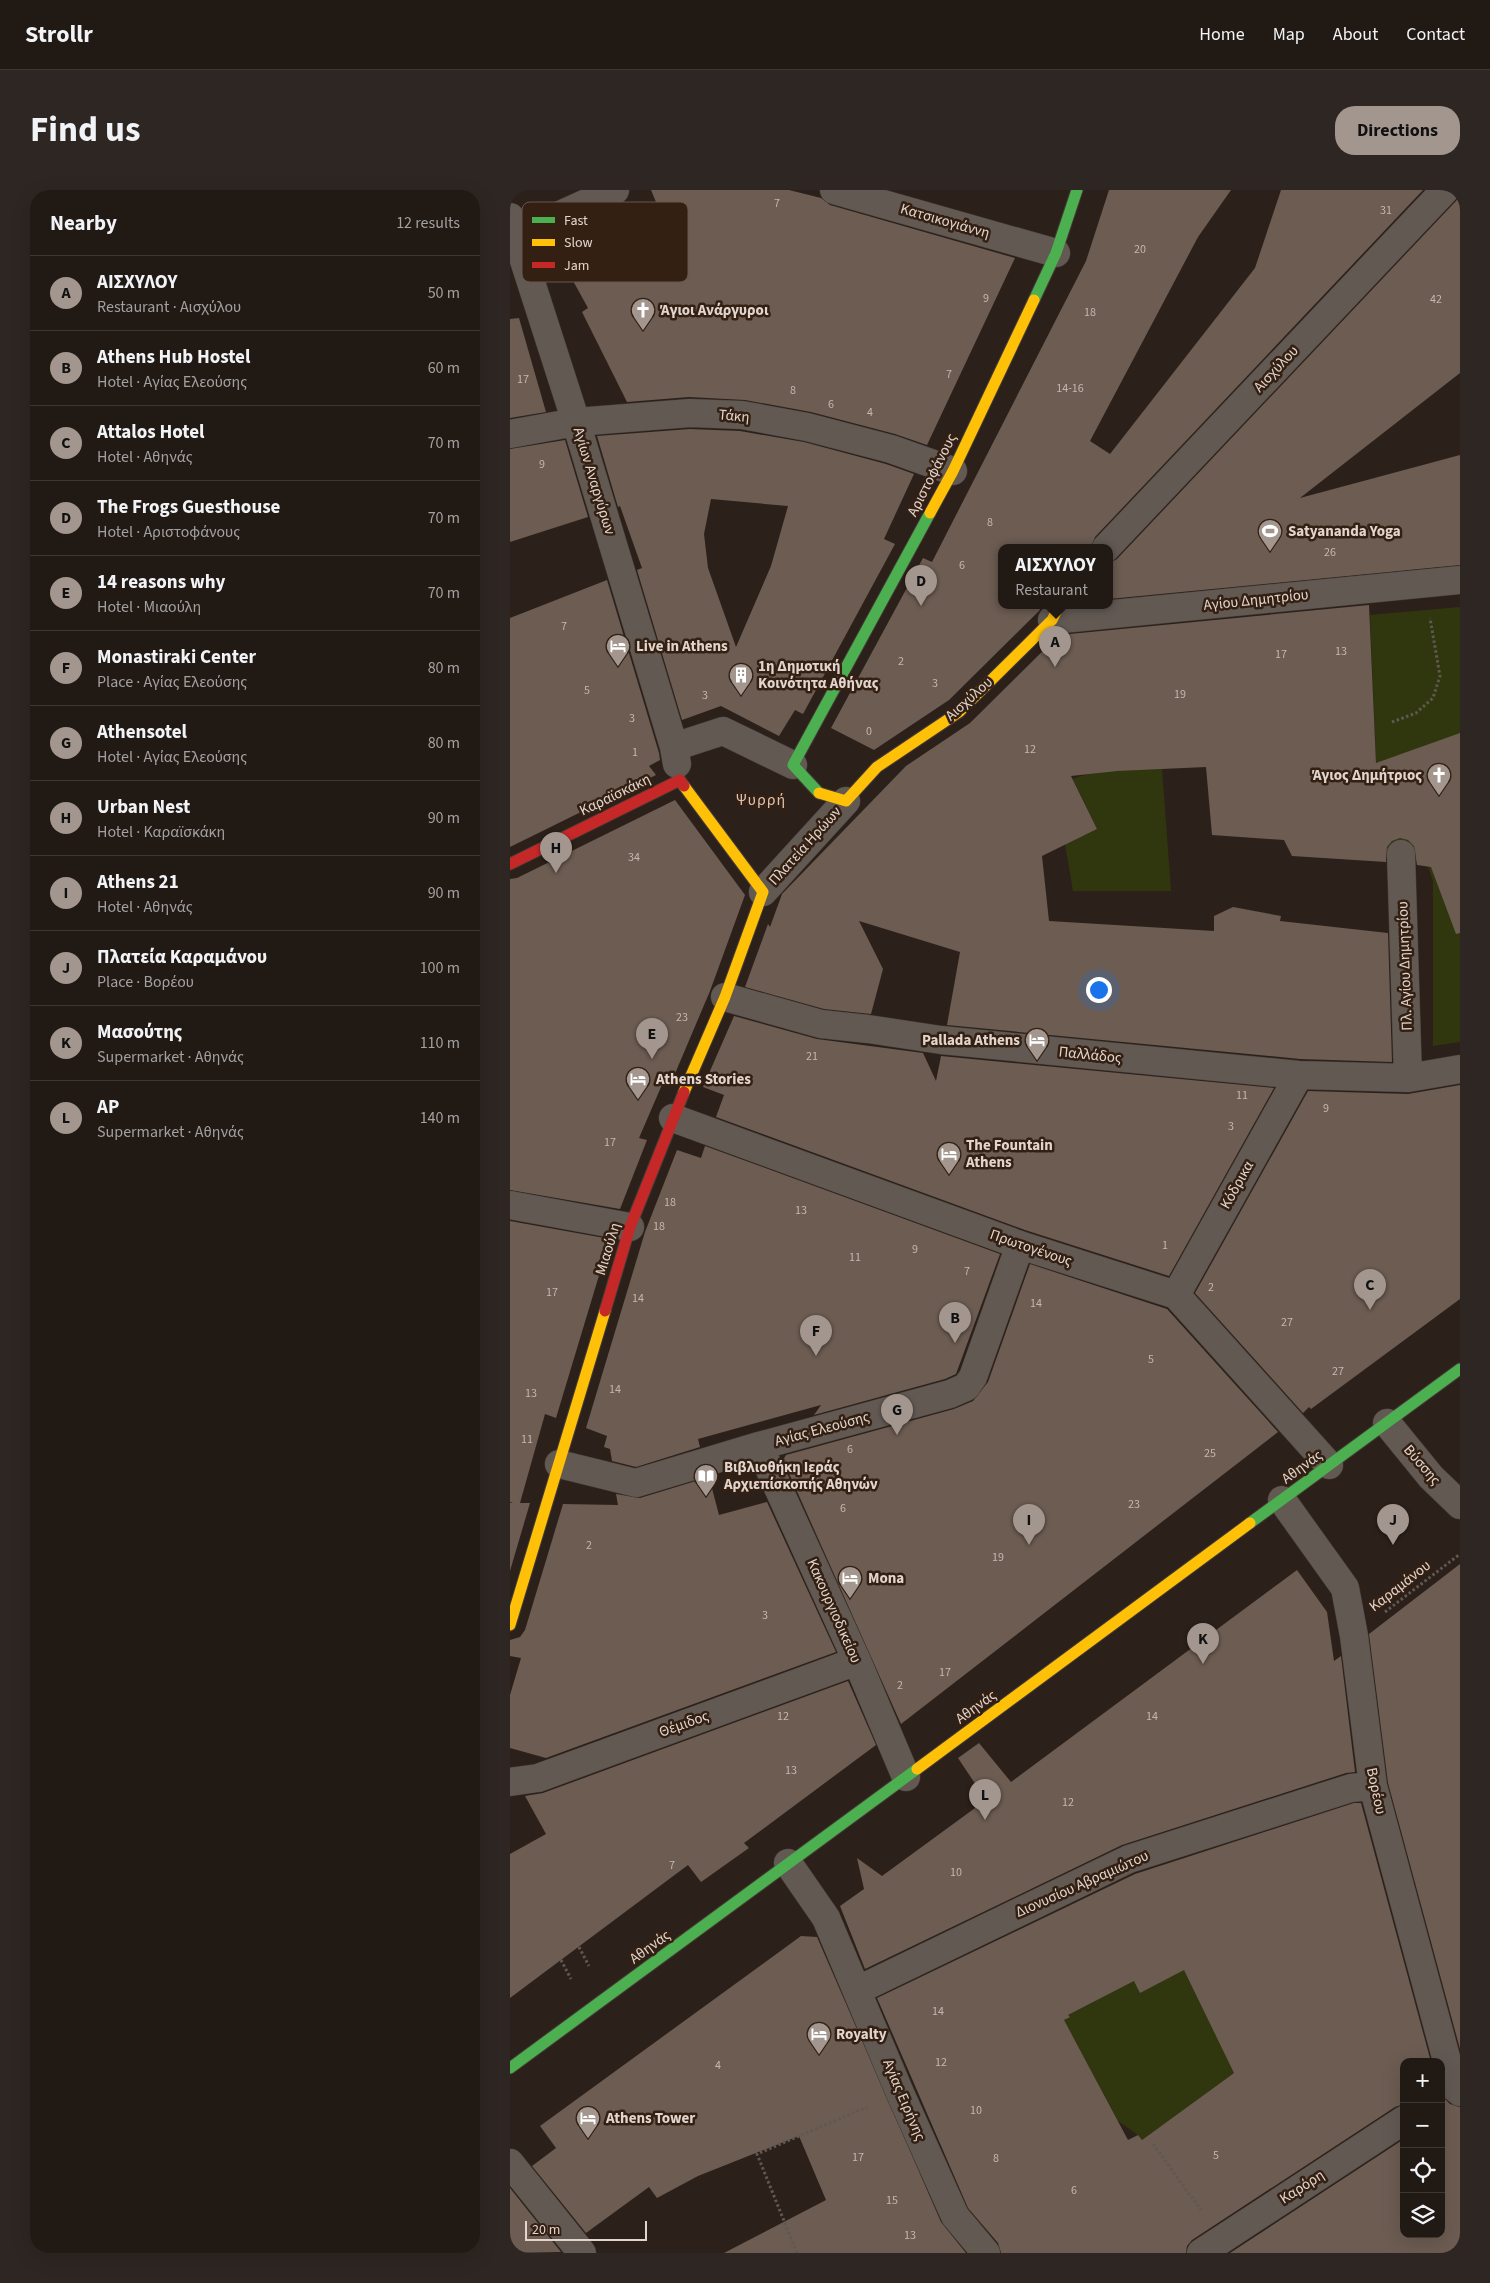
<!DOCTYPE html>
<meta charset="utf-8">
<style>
:root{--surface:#211914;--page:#2d2622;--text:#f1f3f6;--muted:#a2a0a0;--line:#3e3834;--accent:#a2968e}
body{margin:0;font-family:"Source Sans 3",sans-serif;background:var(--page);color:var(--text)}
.controls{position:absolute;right:15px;bottom:15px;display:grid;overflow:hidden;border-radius:10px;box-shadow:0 5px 20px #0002}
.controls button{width:45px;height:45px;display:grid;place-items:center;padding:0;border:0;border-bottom:1px solid var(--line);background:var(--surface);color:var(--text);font:25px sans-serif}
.scale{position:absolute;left:15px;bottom:12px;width:122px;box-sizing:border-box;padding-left:5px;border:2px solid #e2d5cd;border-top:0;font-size:14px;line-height:18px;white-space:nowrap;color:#e2d5cd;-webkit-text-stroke:4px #332013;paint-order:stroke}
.you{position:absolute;left:588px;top:799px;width:18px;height:18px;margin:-12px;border:4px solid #fff;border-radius:50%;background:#1a73e8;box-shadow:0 0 0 8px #1a73e833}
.badge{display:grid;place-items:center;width:32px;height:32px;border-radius:50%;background:var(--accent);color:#111;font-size:16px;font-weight:700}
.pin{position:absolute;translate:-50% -41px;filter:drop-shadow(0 1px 2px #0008)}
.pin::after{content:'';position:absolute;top:26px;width:18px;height:15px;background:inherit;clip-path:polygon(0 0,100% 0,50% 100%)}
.popup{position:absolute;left:488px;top:354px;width:115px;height:65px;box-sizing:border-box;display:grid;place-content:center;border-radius:10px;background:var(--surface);filter:drop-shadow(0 1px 4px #0005);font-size:16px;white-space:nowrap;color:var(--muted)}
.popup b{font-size:19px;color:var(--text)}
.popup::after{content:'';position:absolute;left:50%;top:100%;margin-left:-10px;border:10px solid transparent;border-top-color:var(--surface)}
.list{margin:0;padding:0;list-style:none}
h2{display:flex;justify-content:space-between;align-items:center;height:65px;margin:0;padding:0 20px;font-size:21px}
h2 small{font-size:16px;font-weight:400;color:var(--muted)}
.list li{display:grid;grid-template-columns:32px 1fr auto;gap:15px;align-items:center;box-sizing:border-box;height:75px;padding:0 20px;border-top:1px solid var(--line)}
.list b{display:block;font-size:19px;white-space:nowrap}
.list p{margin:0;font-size:16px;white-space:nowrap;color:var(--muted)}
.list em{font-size:16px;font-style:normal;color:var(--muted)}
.icon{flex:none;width:28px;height:28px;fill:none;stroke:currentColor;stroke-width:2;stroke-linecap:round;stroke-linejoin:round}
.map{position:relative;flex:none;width:950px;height:2063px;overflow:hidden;border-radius:20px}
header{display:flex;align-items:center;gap:30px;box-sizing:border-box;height:70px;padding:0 25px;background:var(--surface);border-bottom:1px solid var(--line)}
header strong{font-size:24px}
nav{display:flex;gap:28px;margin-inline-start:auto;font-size:18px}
.intro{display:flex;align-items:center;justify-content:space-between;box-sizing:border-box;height:120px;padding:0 30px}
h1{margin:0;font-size:35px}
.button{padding:12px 22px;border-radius:20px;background:var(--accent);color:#111;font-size:18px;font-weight:700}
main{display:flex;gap:30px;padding:0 30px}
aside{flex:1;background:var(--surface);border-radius:20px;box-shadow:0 5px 20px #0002}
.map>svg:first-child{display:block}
</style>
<header>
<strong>Strollr</strong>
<nav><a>Home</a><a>Map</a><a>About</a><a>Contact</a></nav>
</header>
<div class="intro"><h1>Find us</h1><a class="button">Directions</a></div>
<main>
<aside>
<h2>Nearby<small>12 results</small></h2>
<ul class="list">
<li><span class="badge">A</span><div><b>ΑΙΣΧΥΛΟΥ</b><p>Restaurant · Αισχύλου</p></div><em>50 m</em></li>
<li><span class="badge">B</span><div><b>Athens Hub Hostel</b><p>Hotel · Αγίας Ελεούσης</p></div><em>60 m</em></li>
<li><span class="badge">C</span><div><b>Attalos Hotel</b><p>Hotel · Αθηνάς</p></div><em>70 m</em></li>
<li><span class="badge">D</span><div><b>The Frogs Guesthouse</b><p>Hotel · Αριστοφάνους</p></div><em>70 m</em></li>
<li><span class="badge">E</span><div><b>14 reasons why</b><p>Hotel · Μιαούλη</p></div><em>70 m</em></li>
<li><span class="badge">F</span><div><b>Monastiraki Center</b><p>Place · Αγίας Ελεούσης</p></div><em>80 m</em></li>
<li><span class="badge">G</span><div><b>Athensotel</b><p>Hotel · Αγίας Ελεούσης</p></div><em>80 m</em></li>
<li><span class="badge">H</span><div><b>Urban Nest</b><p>Hotel · Καραϊσκάκη</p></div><em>90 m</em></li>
<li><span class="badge">I</span><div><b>Athens 21</b><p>Hotel · Αθηνάς</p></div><em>90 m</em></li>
<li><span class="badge">J</span><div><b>Πλατεία Καραμάνου</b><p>Place · Βορέου</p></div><em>100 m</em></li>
<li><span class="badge">K</span><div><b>Μασούτης</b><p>Supermarket · Αθηνάς</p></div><em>110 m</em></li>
<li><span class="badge">L</span><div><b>AP</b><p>Supermarket · Αθηνάς</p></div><em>140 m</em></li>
</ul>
</aside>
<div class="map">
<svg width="950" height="2063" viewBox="0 0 950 2063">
<rect width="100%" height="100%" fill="#2c211a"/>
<path fill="#30370f" d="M 950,417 L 950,852 L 923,856 L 923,691 L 914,665 L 870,663 L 860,425 Z
M 652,579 L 661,701 L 563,701 L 555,654 L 587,639 L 563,589 C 591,578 623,580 652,579 Z
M 748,1716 L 724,1883 L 632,1950 L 628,1945 L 608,1931 L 562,1845 L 550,1832 L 559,1827 L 558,1825 L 624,1791 Z"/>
<path fill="#6c5c52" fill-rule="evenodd" d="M 141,0 L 279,0 L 311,8 L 320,15 L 505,68 L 417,255 L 385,244 L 301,222 L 235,210 L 179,207 L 117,212 L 72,122 L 78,118 L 62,89 L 158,41 Z
M 599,0 L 721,0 L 688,47 L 580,251 L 600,264 L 745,78 L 771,0 L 913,0 L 585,347 L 581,358 L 491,358 L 491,416 L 532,416 L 529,421 L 439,510 L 364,560 L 321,538 L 413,368 L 422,372 L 576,71 Z
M 950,4 L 950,183 L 790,308 L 950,265 L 950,375 L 599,409 L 599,373 L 607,369 L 946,11 Z
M 9,128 L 36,222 L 0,228 L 0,129 Z
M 180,239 L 230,241 L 294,252 L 376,274 L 404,284 L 374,349 L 385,354 L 293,524 L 285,520 L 269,546 L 211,516 L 172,530 L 127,380 L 132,378 L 110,316 L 108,317 L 87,246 ZM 201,309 L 278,316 L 261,376 L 226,457 L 198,378 L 194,344 Z
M 55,250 L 78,327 L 0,352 L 0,259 Z
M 97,390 L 149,563 L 150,570 L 139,576 L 146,585 L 0,657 L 0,428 Z
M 859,415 L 866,573 L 950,543 L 950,743 L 946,744 L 921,677 L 907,675 L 904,656 L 898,650 L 890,648 L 882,651 L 877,657 L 876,672 L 782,666 L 774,650 L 702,645 L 696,577 L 607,581 L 561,586 L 587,639 L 532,666 L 539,731 L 704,741 L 704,726 L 723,717 L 771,726 L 770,731 L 878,743 L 882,872 L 790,869 L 437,835 L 450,762 L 349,731 L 373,779 L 361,824 L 314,819 L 235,797 L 258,734 L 260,737 L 272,704 L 396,576 L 460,533 L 549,445 Z
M 165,610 L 235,705 L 200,801 L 164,886 L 157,883 L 129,948 L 137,950 L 110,1019 L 0,1000 L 0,689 L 7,688 Z
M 224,826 L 307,849 L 413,863 L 426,891 L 431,866 L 764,898 L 659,1086 L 515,1040 L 206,927 L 214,905 L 193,897 Z
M 950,895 L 950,1109 L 801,1219 L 799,1217 L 793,1223 L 685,1103 L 798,901 L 898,904 Z
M 195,956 L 490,1064 L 446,1184 L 435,1189 L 304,1225 L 311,1215 L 188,1249 L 190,1257 L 126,1277 L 102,1271 L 100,1259 L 94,1257 L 97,1246 L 76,1238 L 135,1042 L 167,960 L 191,968 Z
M 0,1031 L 100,1049 L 46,1228 L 35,1224 L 10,1313 L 20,1313 L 0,1381 L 0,1313 L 3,1313 L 0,1312 Z
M 520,1074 L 657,1119 L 768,1242 L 391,1534 L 273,1270 L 276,1265 L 444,1219 L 463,1211 L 478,1192 Z
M 199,1287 L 209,1325 L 257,1312 L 326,1462 L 36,1568 L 0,1558 L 0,1505 L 11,1468 L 0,1466 L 0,1450 L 10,1447 L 15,1440 L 53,1314 L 108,1315 L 106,1304 L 130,1308 Z
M 950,1374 L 950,1859 L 878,1593 L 859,1444 Z
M 787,1380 L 817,1422 L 824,1471 L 831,1466 L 845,1582 L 836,1583 L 612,1655 L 355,1779 L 330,1716 L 354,1699 L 347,1668 L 372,1686 L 476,1610 L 448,1568 L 469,1553 L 501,1592 Z
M 338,1491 L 366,1555 L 234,1653 L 239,1658 L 191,1692 L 178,1675 L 0,1808 L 0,1664 L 36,1644 L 15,1606 L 33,1603 Z
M 844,1613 L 851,1613 L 921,1872 L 894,1872 L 894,1914 L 885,1917 L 682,2050 L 677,2056 L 676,2063 L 491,2063 L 488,2053 L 458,2018 L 367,1808 L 625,1684 ZM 674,1780 L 724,1883 L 632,1950 L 628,1945 L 618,1950 L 554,1830 L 560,1827 L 558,1825 L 624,1791 L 630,1803 Z
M 291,1746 L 307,1747 L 431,2032 L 456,2063 L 214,2063 L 316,2010 L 289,1946 L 188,1986 L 147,2008 L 139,1997 L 76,2043 L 22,1976 L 46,1958 L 30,1936 Z
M 931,1905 L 940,1914 L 950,1917 L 950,2063 L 720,2063 L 894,1949 L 894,2044 L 931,2044 Z
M 0,1998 L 51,2062 L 0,2063 Z"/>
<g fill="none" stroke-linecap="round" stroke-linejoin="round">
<g stroke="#453b37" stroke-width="29">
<path id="street" d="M 324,0 L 546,63
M 0,27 L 66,232 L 164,557
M 6,45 L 105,0
M 0,244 L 66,232 L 180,223 L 232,225 L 297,237 L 381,259 L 443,281
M 596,358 L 935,0
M 542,430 L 950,390
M 167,574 L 164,557 L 213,541 L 283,575
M 891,664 L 898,888
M 253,702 L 336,611
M 215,807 L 311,834 L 358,839 L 431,850 L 789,885 L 898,888 L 950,879
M 163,928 L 510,1055 L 666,1105 L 819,1275
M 0,1015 L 120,1037
M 666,1105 L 789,885
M 877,1233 L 921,1287 L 950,1315
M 249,1256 L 347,1471 L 396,1587
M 49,1274 L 126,1293 L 249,1256 L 440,1204 L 456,1197 L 463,1187 L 510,1055
M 772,1310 L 835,1398 L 844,1446 L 863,1596 L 944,1897 L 950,1902
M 0,1592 L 28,1588 L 347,1471
M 278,1673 L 316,1728 L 390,1903 L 445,2026 L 476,2063
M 348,1800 L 619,1669 L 841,1598 L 863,1596
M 0,1973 L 72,2063
M 691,2063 L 894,1930"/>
</g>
<g stroke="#453b37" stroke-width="13">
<path id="fast" d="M 524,110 L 546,63 L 567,0
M 309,603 L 283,575 L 420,323
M 740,1333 L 950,1179
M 0,1878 L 407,1579"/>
</g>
<g stroke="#453b37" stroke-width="13">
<path id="slow" d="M 420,323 L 443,281 L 524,110
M 309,603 L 336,611 L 367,577 L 449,522 L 542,430 L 549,416
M 174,902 L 215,807 L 253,702 L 174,596
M 0,1435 L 95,1121
M 407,1579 L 740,1333"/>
</g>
<g stroke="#453b37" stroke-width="13">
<path id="jam" d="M 0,674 L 170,590 L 174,596
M 95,1121 L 120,1037 L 174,902"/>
</g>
<path stroke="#605852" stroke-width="3" stroke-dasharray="2.5 2.5" stroke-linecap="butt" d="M 882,532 L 906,523 L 923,508 L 930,486 L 920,428
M 875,1422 L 950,1364
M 69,1757 L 79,1776
M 51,1770 L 61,1789
M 643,1954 L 691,2020
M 287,2063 L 247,1964 L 357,1917"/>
<use href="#street" stroke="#625953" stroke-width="28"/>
<use href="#fast" stroke="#4caf50" stroke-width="11"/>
<use href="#slow" stroke="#ffc107" stroke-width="11"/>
<use href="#jam" stroke="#c62828" stroke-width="11"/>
</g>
<defs>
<g id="church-pin" transform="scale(1.25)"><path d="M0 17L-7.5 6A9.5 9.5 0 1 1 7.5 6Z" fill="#a2968e" stroke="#332013"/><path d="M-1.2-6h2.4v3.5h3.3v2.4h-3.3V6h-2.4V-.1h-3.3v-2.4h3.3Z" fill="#fff"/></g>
<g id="stadium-pin" transform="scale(1.25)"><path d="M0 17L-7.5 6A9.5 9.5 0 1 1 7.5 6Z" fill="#a2968e" stroke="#332013"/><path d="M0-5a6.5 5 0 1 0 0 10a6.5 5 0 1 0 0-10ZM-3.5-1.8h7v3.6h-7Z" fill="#fff"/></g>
<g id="hotel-pin" transform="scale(1.25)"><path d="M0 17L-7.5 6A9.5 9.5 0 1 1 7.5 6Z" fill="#a2968e" stroke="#332013"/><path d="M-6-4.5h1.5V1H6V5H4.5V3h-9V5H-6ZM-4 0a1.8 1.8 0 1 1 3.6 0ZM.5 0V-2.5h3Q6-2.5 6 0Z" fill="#fff"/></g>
<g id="building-pin" transform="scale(1.25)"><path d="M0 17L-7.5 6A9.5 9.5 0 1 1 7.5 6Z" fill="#a2968e" stroke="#332013"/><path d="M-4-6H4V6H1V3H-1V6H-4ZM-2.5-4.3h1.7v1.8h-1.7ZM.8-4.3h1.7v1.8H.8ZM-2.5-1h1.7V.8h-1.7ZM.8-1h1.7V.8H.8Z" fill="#fff"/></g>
<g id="library-pin" transform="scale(1.25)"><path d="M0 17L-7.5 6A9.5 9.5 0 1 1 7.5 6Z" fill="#a2968e" stroke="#332013"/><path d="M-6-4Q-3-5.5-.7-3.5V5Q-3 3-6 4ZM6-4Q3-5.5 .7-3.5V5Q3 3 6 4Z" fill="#fff"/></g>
</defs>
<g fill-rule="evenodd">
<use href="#church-pin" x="133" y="120"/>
<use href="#stadium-pin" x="760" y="341"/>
<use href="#hotel-pin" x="108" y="456"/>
<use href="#building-pin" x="231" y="485"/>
<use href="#church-pin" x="929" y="585"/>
<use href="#hotel-pin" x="527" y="850"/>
<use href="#hotel-pin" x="128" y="889"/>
<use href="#hotel-pin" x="439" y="964"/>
<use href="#library-pin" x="196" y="1286"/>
<use href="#hotel-pin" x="340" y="1388"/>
<use href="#hotel-pin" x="309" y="1844"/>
<use href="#hotel-pin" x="78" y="1928"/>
</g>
<g text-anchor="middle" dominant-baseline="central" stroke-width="5" stroke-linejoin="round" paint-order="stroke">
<g font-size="12" fill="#c4b7ae">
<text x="267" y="13">7</text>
<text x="876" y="20">31</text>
<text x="630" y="59">20</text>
<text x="476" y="108">9</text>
<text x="926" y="109">42</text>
<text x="580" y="122">18</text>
<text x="439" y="184">7</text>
<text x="13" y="189">17</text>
<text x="560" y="198">14-16</text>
<text x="283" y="200">8</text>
<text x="321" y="214">6</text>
<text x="360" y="222">4</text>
<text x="32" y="274">9</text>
<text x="480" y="332">8</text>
<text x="820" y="362">26</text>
<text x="452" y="375">6</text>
<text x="54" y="436">7</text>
<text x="831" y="461">13</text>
<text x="771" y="464">17</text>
<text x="391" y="471">2</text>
<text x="425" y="493">3</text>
<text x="77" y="500">5</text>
<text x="670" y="504">19</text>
<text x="195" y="505">3</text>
<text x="122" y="528">3</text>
<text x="359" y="541">0</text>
<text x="520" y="559">12</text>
<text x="125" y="562">1</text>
<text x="124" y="667">34</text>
<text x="172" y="827">23</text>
<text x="302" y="866">21</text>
<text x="732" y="905">11</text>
<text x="816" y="918">9</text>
<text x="721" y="936">3</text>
<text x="100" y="952">17</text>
<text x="160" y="1012">18</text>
<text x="291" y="1020">13</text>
<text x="149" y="1036">18</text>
<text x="655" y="1055">1</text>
<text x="405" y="1059">9</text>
<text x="345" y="1067">11</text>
<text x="457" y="1081">7</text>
<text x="701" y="1097">2</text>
<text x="42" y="1102">17</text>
<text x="128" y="1108">14</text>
<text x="526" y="1113">14</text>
<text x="777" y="1132">27</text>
<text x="641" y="1169">5</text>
<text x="828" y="1181">27</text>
<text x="105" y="1199">14</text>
<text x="21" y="1203">13</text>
<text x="17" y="1249">11</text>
<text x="340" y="1259">6</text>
<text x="700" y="1263">25</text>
<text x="624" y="1314">23</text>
<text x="333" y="1318">6</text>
<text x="79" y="1355">2</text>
<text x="488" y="1367">19</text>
<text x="255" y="1425">3</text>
<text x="435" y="1482">17</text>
<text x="390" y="1495">2</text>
<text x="273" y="1526">12</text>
<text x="642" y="1526">14</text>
<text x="281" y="1580">13</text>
<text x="558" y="1612">12</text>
<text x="162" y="1675">7</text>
<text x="446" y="1682">10</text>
<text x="428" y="1821">14</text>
<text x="431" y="1872">12</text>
<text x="208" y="1875">4</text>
<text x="466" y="1920">10</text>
<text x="706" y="1965">5</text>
<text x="348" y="1967">17</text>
<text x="486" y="1968">8</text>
<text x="564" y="2000">6</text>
<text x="382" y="2010">15</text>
<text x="400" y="2045">13</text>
</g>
<g font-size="15" fill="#e2d5cd" stroke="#332013">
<text transform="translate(435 31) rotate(16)">Κατσικογιάννη</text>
<text transform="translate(766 179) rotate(-47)">Αισχύλου</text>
<text transform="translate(224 226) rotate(5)">Τάκη</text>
<text transform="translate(422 285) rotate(-63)">Αριστοφάνους</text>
<text transform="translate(84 291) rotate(73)">Αγίων Αναργύρων</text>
<text transform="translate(746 410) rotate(-6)">Αγίου Δημητρίου</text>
<text transform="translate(459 509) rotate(-42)">Αισχύλου</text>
<text transform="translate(105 605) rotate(-26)">Καραϊσκάκη</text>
<text transform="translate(295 656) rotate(-48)">Πλατεία Ηρώων</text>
<text transform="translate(895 776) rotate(-92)">Πλ. Αγίου Δημητρίου</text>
<text transform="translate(580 865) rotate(6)">Παλλάδος</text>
<text transform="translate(727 995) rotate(-61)">Κόδρικα</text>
<text transform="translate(521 1058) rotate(19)">Πρωτογένους</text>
<text transform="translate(98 1059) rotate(-73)">Μιαούλη</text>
<text transform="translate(312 1239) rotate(-15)">Αγίας Ελεούσης</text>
<text transform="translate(912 1275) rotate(49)">Βύσσης</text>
<text transform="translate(792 1277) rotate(-36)">Αθηνάς</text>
<text transform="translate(890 1396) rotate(-38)">Καραμάνου</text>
<text transform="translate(324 1421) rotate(66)">Κακουργιοδικείου</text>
<text transform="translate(466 1517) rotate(-36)">Αθηνάς</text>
<text transform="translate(174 1534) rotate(-20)">Θέμιδος</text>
<text transform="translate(866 1601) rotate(78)">Βορέου</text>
<text transform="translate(572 1694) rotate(-24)">Διονυσίου Αβραμιώτου</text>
<text transform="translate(140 1757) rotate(-36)">Αθηνάς</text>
<text transform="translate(394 1910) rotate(67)">Αγίας Ειρήνης</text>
<text transform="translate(792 1997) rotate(-33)">Καρόρη</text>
</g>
<g font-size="15" font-weight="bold" fill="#e2d5cd" stroke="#332013" text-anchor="start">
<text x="150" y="120">Άγιοι Ανάργυροι</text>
<text x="778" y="341">Satyananda Yoga</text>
<text x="126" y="456">Live in Athens</text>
<text x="248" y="476">1η Δημοτική<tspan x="248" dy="17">Κοινότητα Αθήνας</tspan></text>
<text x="912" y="585" text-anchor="end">Άγιος Δημήτριος</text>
<text x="510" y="850" text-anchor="end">Pallada Athens</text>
<text x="146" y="889">Athens Stories</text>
<text x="456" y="955">The Fountain<tspan x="456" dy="17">Athens</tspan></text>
<text x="214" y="1277">Βιβλιοθήκη Ιεράς<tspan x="214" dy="17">Αρχιεπίσκοπής Αθηνών</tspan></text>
<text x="358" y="1388">Mona</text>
<text x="326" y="1844">Royalty</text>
<text x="96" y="1928">Athens Tower</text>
</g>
<g font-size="16" letter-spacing="1" fill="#dbc2b1" stroke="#332013">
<text x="251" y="610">Ψυρρή</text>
</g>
</g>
<rect x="12" y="12" width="166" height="80" rx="8" fill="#332013" stroke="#68564b" stroke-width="1"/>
<rect x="22" y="27" width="23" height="6" fill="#4caf50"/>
<rect x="22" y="49" width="23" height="7" fill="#ffc107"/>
<rect x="22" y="72" width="23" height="6" fill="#c62828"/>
<g font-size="14" fill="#e2d5cd">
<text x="54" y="35">Fast</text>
<text x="54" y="57">Slow</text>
<text x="54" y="80">Jam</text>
</g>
</svg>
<div class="controls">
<button>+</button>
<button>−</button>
<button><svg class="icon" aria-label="locate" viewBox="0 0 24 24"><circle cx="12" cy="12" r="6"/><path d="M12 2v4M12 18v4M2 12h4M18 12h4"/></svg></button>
<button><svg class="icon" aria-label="layers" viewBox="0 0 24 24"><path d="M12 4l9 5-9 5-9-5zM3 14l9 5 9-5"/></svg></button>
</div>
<div class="scale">20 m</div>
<div class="you"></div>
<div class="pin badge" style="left:545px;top:477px">A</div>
<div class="popup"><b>ΑΙΣΧΥΛΟΥ</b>Restaurant</div>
<div class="pin badge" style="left:445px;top:1153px">B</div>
<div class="pin badge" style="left:860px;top:1120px">C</div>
<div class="pin badge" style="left:411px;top:416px">D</div>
<div class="pin badge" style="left:142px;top:869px">E</div>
<div class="pin badge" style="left:306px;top:1166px">F</div>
<div class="pin badge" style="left:387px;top:1245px">G</div>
<div class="pin badge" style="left:46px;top:683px">H</div>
<div class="pin badge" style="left:519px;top:1355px">I</div>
<div class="pin badge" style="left:883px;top:1355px">J</div>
<div class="pin badge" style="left:693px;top:1474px">K</div>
<div class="pin badge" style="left:475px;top:1630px">L</div>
</div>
</main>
